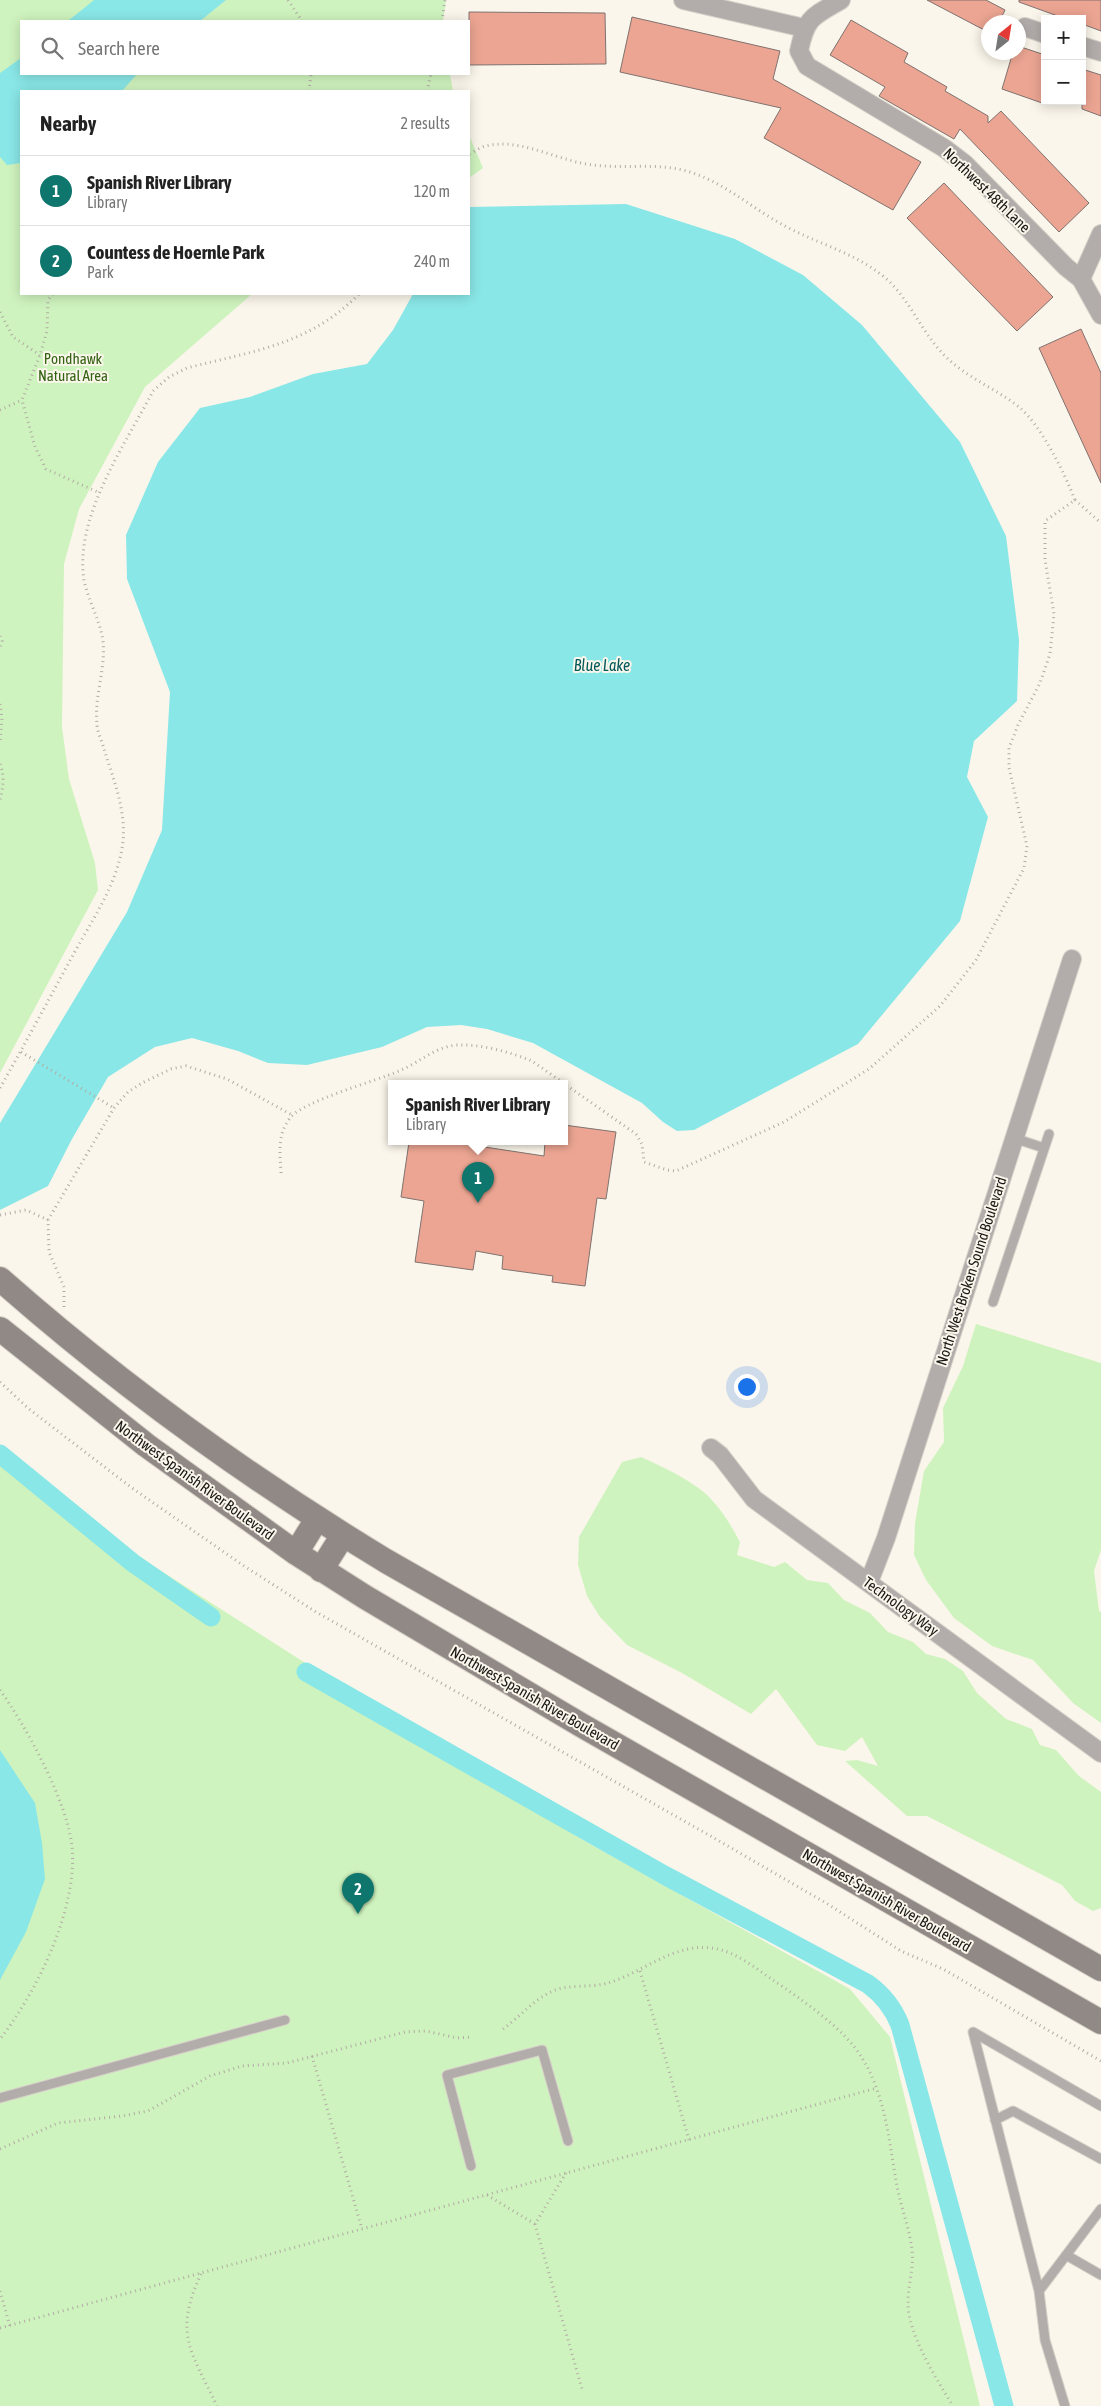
<!DOCTYPE html>
<meta charset="utf-8">
<style>
:root{--surface:#fff;--page:#f2f2f2;--text:#222;--muted:#767676;--line:#e0e0e0;--accent:#0f766e}
body{margin:0;font-family:"Asap Condensed",sans-serif;background:var(--page);color:var(--text)}
.controls{position:absolute;right:15px;top:15px;display:grid;overflow:hidden;border-radius:0px;box-shadow:0 2px 12px #0003}
.controls button{width:45px;height:45px;display:grid;place-items:center;padding:0;border:0;border-bottom:1px solid var(--line);background:var(--surface);color:var(--text);font:25px sans-serif}
.compass{position:absolute;left:981px;top:15px;width:45px;height:45px;border-radius:50%;background:var(--surface);box-shadow:0 2px 12px #0003;rotate:30deg}
.you{position:absolute;left:746px;top:1386px;width:18px;height:18px;margin:-12px;border:4px solid #fff;border-radius:50%;background:#1a73e8;box-shadow:0 0 0 8px #1a73e833}
.badge{display:grid;place-items:center;width:32px;height:32px;border-radius:50%;background:var(--accent);color:#fff;font-size:16px;font-weight:700}
.pin{position:absolute;translate:-50% -41px;filter:drop-shadow(0 1px 2px #0008)}
.pin::after{content:'';position:absolute;top:26px;width:18px;height:15px;background:inherit;clip-path:polygon(0 0,100% 0,50% 100%)}
.popup{position:absolute;left:388px;top:1080px;width:180px;height:65px;box-sizing:border-box;display:grid;place-content:center;border-radius:0px;background:var(--surface);filter:drop-shadow(0 1px 4px #0005);font-size:16px;white-space:nowrap;color:var(--muted)}
.popup b{font-size:19px;color:var(--text)}
.popup::after{content:'';position:absolute;left:50%;top:100%;margin-left:-10px;border:10px solid transparent;border-top-color:var(--surface)}
.list{margin:0;padding:0;list-style:none}
h2{display:flex;justify-content:space-between;align-items:center;height:65px;margin:0;padding:0 20px;font-size:21px}
h2 small{font-size:16px;font-weight:400;color:var(--muted)}
.list li{display:grid;grid-template-columns:32px 1fr auto;gap:15px;align-items:center;box-sizing:border-box;height:70px;padding:0 20px;border-top:1px solid var(--line)}
.list b{display:block;font-size:19px;white-space:nowrap}
.list p{margin:0;font-size:16px;white-space:nowrap;color:var(--muted)}
.list em{font-size:16px;font-style:normal;color:var(--muted)}
.icon{flex:none;width:28px;height:28px;fill:none;stroke:currentColor;stroke-width:2;stroke-linecap:round;stroke-linejoin:round}
.map{position:relative;flex:none;width:1101px;height:2406px;overflow:hidden}
.search{position:absolute;background:var(--surface);box-shadow:0 2px 12px #0003;left:20px;top:20px;width:450px;height:55px;display:flex;align-items:center;gap:12px;box-sizing:border-box;padding:0 18px;border-radius:0px;color:var(--muted);font-size:19px}
.panel{position:absolute;background:var(--surface);box-shadow:0 2px 12px #0003;left:20px;top:90px;width:450px;height:205px;border-radius:0px}
.map>svg:first-child{display:block}
</style>
<div class="map">
<svg width="1101" height="2406" viewBox="0 0 1101 2406">
<rect width="100%" height="100%" fill="#fbf6eb"/>
<path fill="#cff3be" d="M 0,0 L 446,0 L 443,21 L 21,21 L 21,74 L 450,74 L 453,91 L 21,91 L 21,294 L 252,294 L 145,387 L 79,509 L 64,564 L 62,727 L 69,779 L 95,863 L 98,890 L 0,1073 Z
M 469,135 L 483,168 L 469,178 Z
M 976,1324 L 1101,1363 L 1101,1550 L 1094,1571 L 1099,1611 L 1101,1612 L 1101,1723 L 1073,1703 L 1033,1660 L 992,1646 L 954,1618 L 926,1580 L 914,1555 L 915,1523 L 924,1471 L 944,1442 L 943,1408 L 963,1366 Z
M 0,1447 L 94,1528 L 581,1839 L 850,1989 L 890,2037 L 980,2406 L 0,2406 Z
M 641,1457 C 661,1466 689,1479 706,1494 C 720,1507 731,1525 740,1542 L 737,1555 L 774,1567 L 785,1562 L 807,1580 L 828,1583 L 844,1600 L 870,1613 L 888,1632 L 913,1642 L 926,1654 L 945,1659 L 963,1671 L 977,1693 L 1006,1719 L 1032,1729 L 1040,1745 L 1056,1750 L 1079,1776 L 1101,1792 L 1101,1908 L 1093,1911 L 1075,1901 L 1062,1885 L 927,1816 L 907,1816 L 845,1761 L 857,1760 L 878,1766 L 862,1737 L 845,1751 L 817,1745 L 776,1689 L 751,1714 L 682,1673 L 627,1645 L 600,1617 L 587,1596 L 578,1565 L 579,1537 L 622,1462 Z"/>
<path fill="#8ae7e7" d="M 94,0 L 226,0 L 200,21 L 68,21 Z
M 21,58 L 21,74 L 137,74 L 122,91 L 21,91 L 21,163 L 7,165 L 0,157 L 0,73 Z
M 626,204 L 735,239 L 803,275 L 862,325 L 960,442 L 1006,536 L 1019,640 L 1017,701 L 974,741 L 967,777 L 988,817 L 960,921 L 858,1044 L 694,1130 L 677,1131 L 663,1122 L 642,1103 L 533,1043 L 487,1029 L 461,1025 L 427,1027 L 382,1047 L 307,1065 L 268,1063 L 238,1051 L 192,1038 L 155,1047 L 108,1077 L 72,1139 L 48,1186 L 0,1210 L 0,1123 L 127,912 L 162,830 L 170,692 L 127,579 L 126,535 L 158,462 L 200,408 L 250,397 L 313,374 L 367,364 L 393,330 L 413,294 L 469,294 L 469,207 Z
M 0,1750 L 35,1803 L 42,1843 L 45,1879 L 26,1932 L 0,1980 Z"/>
<g fill="none" stroke-linecap="round" stroke-linejoin="round">
<path stroke="#8ae7e7" stroke-width="19" d="M 0,1454 L 133,1563 L 211,1617
M 306,1672 L 666,1876 L 868,1984 C 883,1995 893,2007 900,2025 L 1004,2406"/>
</g>
<path fill="#eca592" stroke="#7f726f" d="M 927,0 L 986,0 L 1005,10 L 999,22 L 988,22 L 988,32 Z
M 1019,0 L 1101,0 L 1101,31 L 1082,24 L 1082,19 L 1066,19 L 1019,2 Z
M 469,12 L 605,13 L 606,64 L 469,65 Z
M 632,17 L 780,51 L 773,79 L 921,162 L 893,210 L 764,138 L 781,108 L 620,72 Z
M 851,20 L 908,53 L 904,62 L 947,87 L 945,91 L 988,116 L 988,123 L 1001,111 L 1089,203 L 1059,232 L 960,129 L 954,139 L 879,96 L 885,87 L 830,55 Z
M 1018,46 L 1045,55 L 1045,104 L 1002,89 L 1013,52 L 1018,52 Z
M 1082,69 L 1101,75 L 1101,116 L 1082,109 Z
M 944,183 L 1053,297 L 1017,331 L 907,218 Z
M 1081,329 L 1101,373 L 1101,483 L 1039,348 Z
M 564,1125 L 616,1132 L 606,1199 L 597,1198 L 585,1286 L 552,1282 L 553,1276 L 502,1269 L 503,1256 L 476,1251 L 473,1270 L 415,1262 L 424,1201 L 401,1197 L 409,1142 L 466,1142 L 465,1144 L 544,1156 L 545,1142 L 564,1142 Z"/>
<g fill="none" stroke-linecap="round" stroke-linejoin="round">
<g stroke="#d7d2c9" stroke-width="11">
<path id="lane" d="M 1014,1138 L 1044,1148
M 993,1302 L 1049,1134
M 0,2098 L 285,2020
M 1101,2106 L 973,2032 L 1039,2291 L 1101,2209
M 995,2120 L 1013,2111 L 1101,2159
M 471,2166 L 447,2075 L 542,2050 L 568,2141
M 1066,2255 L 1101,2275
M 1039,2291 L 1045,2340 L 1065,2406"/>
</g>
<g stroke="#d7d2c9" stroke-width="20">
<path id="street" d="M 683,0 L 804,28
M 841,0 C 812,17 806,17 799,51 L 807,66 L 944,148 L 965,164 L 1066,267 L 1081,279 L 1101,315
M 1025,27 L 1045,34
M 1082,46 L 1101,52
M 1081,279 L 1101,234
M 711,1448 L 720,1455 L 754,1499 L 1101,1753
M 869,1582 L 886,1538 L 1072,959"/>
</g>
<g stroke="#d7d2c9" stroke-width="26">
<path id="secondary" d="M 0,1279 C 120,1385 249,1478 386,1561 L 1101,1969
M 0,1329 L 146,1445 L 296,1553 L 365,1597 L 581,1725 L 1101,2022
M 296,1553 L 317,1519
M 321,1570 L 343,1535"/>
</g>
<path stroke="#b1ada4" stroke-width="3" stroke-dasharray="1 4" stroke-linecap="butt" d="M 288,0 L 302,21
M 442,21 L 445,0
M 309,91 L 311,74
M 427,91 L 431,74
M 53,294 L 48,300 L 47,331 L 40,355 L 22,400 L 35,447 L 46,469 L 100,493
M 0,312 L 13,337 L 40,355
M 0,410 L 22,400
M 1075,500 L 1101,523
M 0,636 L 2,641 L 0,647
M 0,704 L 2,718 L 0,742
M 0,764 C 5,776 3,788 0,800
M 21,1052 L 114,1108
M 0,1088 C 25,1044 49,999 73,955 C 92,920 119,882 123,841 C 126,810 113,778 104,749 C 102,741 97,732 97,724 C 94,696 106,669 103,641 C 100,620 88,600 84,580 C 74,517 125,445 153,391 L 169,377 L 187,368 C 253,351 309,345 359,294
M 281,1173 C 280,1153 277,1135 290,1118 C 303,1101 376,1081 399,1071 C 419,1063 434,1047 457,1045 C 481,1044 510,1052 532,1061 L 636,1134 L 642,1144 L 644,1162 L 667,1170 L 676,1171 L 784,1122 L 869,1069 L 940,1006 L 976,960 L 1024,868 L 1027,846 L 1009,768 L 1009,748 L 1018,725 L 1040,683 L 1050,654 L 1054,614 L 1045,560 L 1045,521 L 1075,500 C 1065,474 1041,425 1019,407 C 995,388 967,378 945,356 C 921,332 909,297 883,276 C 853,252 818,244 785,226 C 753,209 725,183 690,172 C 655,161 617,171 581,163 C 552,157 516,138 486,146 C 480,147 474,152 469,154
M 0,1215 L 26,1210 L 48,1220
M 64,1307 L 64,1287 L 49,1252 L 48,1220 L 114,1108 L 128,1092 L 142,1083 L 171,1069 L 186,1066 L 227,1079 L 292,1115
M 0,1382 L 29,1409 L 132,1488 L 244,1566 L 316,1612 L 707,1834 L 826,1903 L 901,1951 L 943,1969 L 1101,2061
M 0,1690 C 26,1726 68,1803 72,1847 C 78,1908 37,1992 0,2039
M 640,1971 L 689,2140
M 503,2029 C 520,2017 534,1999 553,1991 C 569,1984 591,1988 608,1983 C 642,1973 674,1943 711,1948 C 734,1950 755,1968 773,1980 C 801,1999 845,2029 862,2058 C 886,2096 889,2143 897,2186 C 901,2208 910,2229 912,2251 C 914,2268 908,2285 908,2302 C 907,2333 937,2380 953,2406
M 312,2056 L 362,2229
M 0,2149 L 58,2123 L 122,2116 L 148,2111 L 210,2076 L 242,2066 L 287,2063 L 405,2032 L 426,2031 L 457,2038 L 472,2037
M 487,2195 L 535,2224 L 566,2173
M 535,2224 L 582,2389
M 201,2274 C 173,2334 191,2351 217,2406
M 0,2291 L 10,2326
M 0,2328 L 877,2088"/>
<use href="#lane" stroke="#b2adab" stroke-width="9"/>
<use href="#street" stroke="#b2adab" stroke-width="18"/>
<use href="#secondary" stroke="#918986" stroke-width="24"/>
</g>
<g text-anchor="middle" dominant-baseline="central" stroke-width="4" stroke-linejoin="round" paint-order="stroke">
<g font-size="15" fill="#1a1815" stroke="#fbf6eb">
<text transform="translate(987 190) rotate(44)">Northwest 48th Lane</text>
<text transform="translate(971 1271) rotate(-72)">North West Broken Sound Boulevard</text>
<text transform="translate(195 1480) rotate(36)">Northwest Spanish River Boulevard</text>
<text transform="translate(901 1606) rotate(36)">Technology Way</text>
<text transform="translate(535 1698) rotate(30)">Northwest Spanish River Boulevard</text>
<text transform="translate(887 1900) rotate(30)">Northwest Spanish River Boulevard</text>
</g>
<g font-size="15" fill="#336213" stroke="#fbf6eb">
<text x="73" y="358">Pondhawk<tspan x="73" dy="17">Natural Area</tspan></text>
</g>
<g font-size="16" font-style="italic" fill="#01595a" stroke="#fbf6eb">
<text x="602" y="665">Blue Lake</text>
</g>
</g>
</svg>
<div class="controls">
<button>+</button>
<button>−</button>
</div>
<svg class="compass" viewBox="-18 -18 36 36"><path d="M0-13l5 13h-10z" fill="#e53935"/><path d="M0 13l5-13h-10z" fill="#767676"/></svg>
<div class="you"></div>
<div class="pin badge" style="left:478px;top:1203px">1</div>
<div class="popup"><b>Spanish River Library</b>Library</div>
<div class="pin badge" style="left:358px;top:1914px">2</div>
<div class="search"><svg class="icon" aria-label="search" viewBox="0 0 24 24"><circle cx="10" cy="10" r="6"/><path d="M15 15l6 6"/></svg>Search here</div>
<section class="panel">
<h2>Nearby<small>2 results</small></h2>
<ul class="list">
<li><span class="badge">1</span><div><b>Spanish River Library</b><p>Library</p></div><em>120 m</em></li>
<li><span class="badge">2</span><div><b>Countess de Hoernle Park</b><p>Park</p></div><em>240 m</em></li>
</ul>
</section>
</div>
